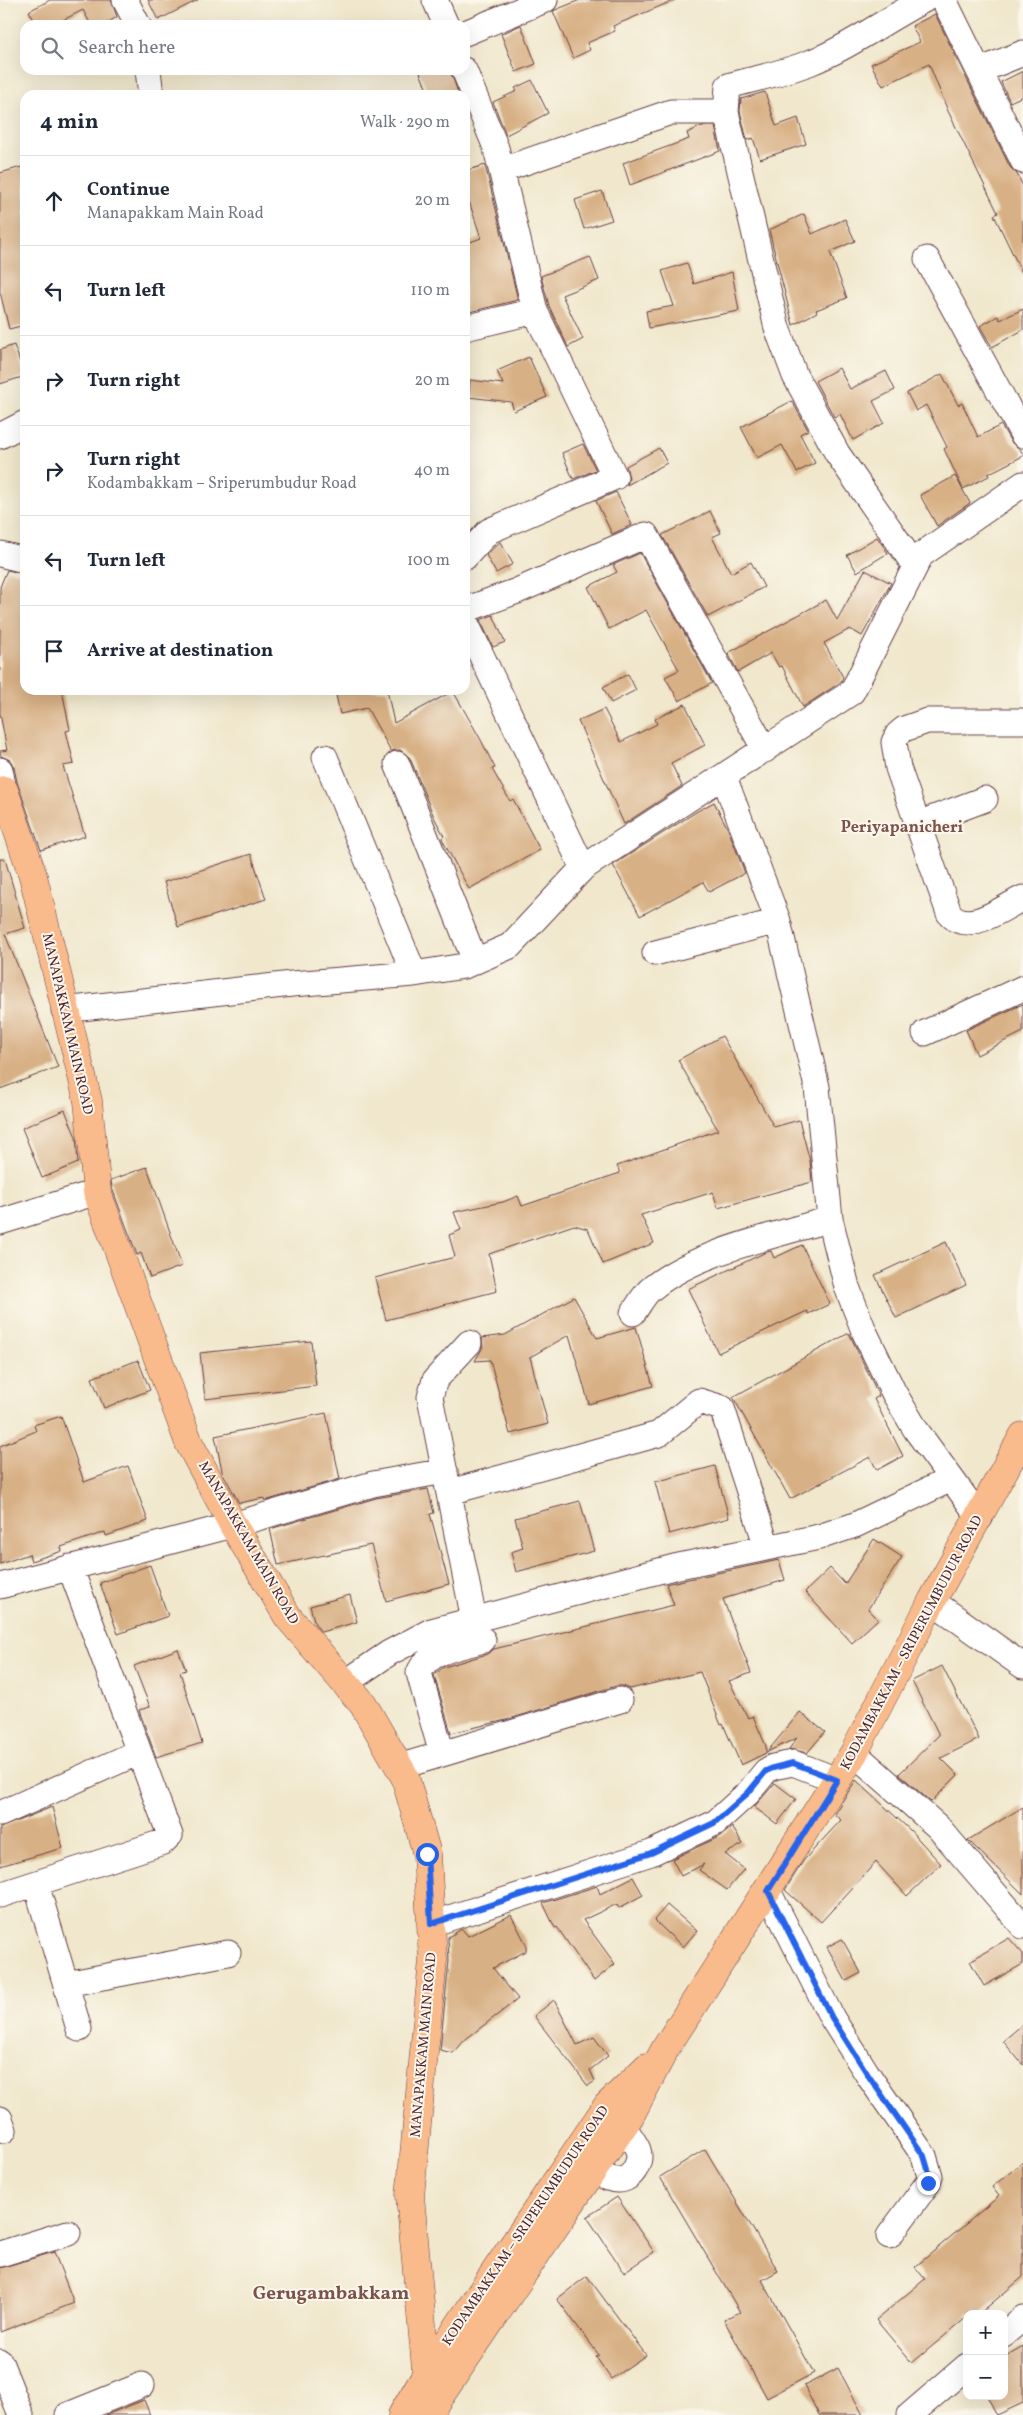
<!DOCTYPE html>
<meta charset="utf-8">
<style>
:root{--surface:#fff;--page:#f2f2f3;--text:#1f2937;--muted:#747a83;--line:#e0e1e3}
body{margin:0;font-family:Vollkorn,serif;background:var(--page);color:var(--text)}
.controls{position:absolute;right:15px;bottom:15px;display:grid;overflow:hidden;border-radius:10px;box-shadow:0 5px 20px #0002}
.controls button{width:45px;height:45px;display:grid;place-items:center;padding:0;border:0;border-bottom:1px solid var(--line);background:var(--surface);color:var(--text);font:25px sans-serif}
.stop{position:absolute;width:15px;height:15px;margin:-11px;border:4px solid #2563eb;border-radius:50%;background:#fff}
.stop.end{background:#2563eb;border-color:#fff;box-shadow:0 1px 5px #0008}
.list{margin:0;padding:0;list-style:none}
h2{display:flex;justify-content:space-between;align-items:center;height:65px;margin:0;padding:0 20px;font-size:21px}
h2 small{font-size:16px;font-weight:400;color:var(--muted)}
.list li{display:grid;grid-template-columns:32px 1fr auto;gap:15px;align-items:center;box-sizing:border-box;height:90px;padding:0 20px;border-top:1px solid var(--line)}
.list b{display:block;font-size:19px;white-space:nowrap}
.list p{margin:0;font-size:16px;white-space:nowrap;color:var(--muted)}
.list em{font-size:16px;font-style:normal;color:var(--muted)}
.icon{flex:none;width:28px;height:28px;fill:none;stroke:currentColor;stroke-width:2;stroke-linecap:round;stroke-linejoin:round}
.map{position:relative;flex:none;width:1023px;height:2415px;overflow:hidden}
.search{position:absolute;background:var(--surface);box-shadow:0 5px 20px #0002;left:20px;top:20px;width:450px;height:55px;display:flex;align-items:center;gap:12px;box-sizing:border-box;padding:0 18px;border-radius:15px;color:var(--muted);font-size:19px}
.panel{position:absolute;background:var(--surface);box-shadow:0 5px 20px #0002;left:20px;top:90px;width:450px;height:605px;border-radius:15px}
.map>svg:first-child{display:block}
</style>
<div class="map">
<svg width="1023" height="2415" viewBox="0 0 1023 2415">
<rect width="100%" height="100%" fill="#fbf7ec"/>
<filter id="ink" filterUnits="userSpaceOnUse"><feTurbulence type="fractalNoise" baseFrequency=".02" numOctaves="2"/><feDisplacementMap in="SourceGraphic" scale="10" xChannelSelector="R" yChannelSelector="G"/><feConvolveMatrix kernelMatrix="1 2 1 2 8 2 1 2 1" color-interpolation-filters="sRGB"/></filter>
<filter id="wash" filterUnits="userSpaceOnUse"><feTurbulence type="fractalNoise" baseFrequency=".0096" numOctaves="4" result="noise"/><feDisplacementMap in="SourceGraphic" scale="20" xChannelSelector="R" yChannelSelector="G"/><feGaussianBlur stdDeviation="1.12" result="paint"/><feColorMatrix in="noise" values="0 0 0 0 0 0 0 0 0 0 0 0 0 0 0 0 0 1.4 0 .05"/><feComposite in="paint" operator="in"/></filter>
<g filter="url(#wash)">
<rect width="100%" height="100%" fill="#f0e7cc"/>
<g id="blocks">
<path fill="#d8b085" d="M 50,0 L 111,0 L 117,17 L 103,25 L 91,25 L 83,10 L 53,25 L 37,25 L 29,11 Z
M 148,0 L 198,0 L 158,20 Z
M 580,0 L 675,0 L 613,26 L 615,31 L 587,43 L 590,50 L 573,58 L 553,11 Z
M 935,14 L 1010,167 L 1017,174 L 1023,186 L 1023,275 L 994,215 L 998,213 L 948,111 L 929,64 L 883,86 L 871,64 L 920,42 L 912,26 Z
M 521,25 L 536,64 L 516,72 L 501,34 Z
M 419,70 L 450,70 L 459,95 L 429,95 Z
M 1023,71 L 1023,96 L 1010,102 L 1001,82 Z
M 532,80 L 548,113 L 506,135 L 493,102 L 517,91 L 515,88 Z
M 765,92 L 776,126 L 798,118 L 806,144 L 760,159 L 753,138 L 747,140 L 740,111 L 741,99 Z
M 702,126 L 715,126 L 720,151 L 630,185 L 623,163 L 689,139 L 687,133 Z
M 485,165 L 518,300 L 465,313 L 465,244 L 481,238 L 465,189 L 465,171 Z
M 25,166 L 25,325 L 9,329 L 0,292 L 0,173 Z
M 602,191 L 612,220 L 584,229 L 575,200 Z
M 804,214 L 812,234 L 845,219 L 855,241 L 830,252 L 847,298 L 816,310 L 817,312 L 793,325 L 769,230 Z
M 590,257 L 599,280 L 562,295 L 583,339 L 568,347 L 549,306 L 541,276 Z
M 687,263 L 694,284 L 732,272 L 739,311 L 649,328 L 646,311 L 674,306 L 662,271 Z
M 1023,309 L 1023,330 L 992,347 L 980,326 L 998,316 L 1000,320 Z
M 14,345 L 25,376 L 0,384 L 0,350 Z
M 529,357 L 547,397 L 514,411 L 511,402 L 468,397 L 470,380 L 503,384 L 497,371 Z
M 839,368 L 850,389 L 886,371 L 895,390 L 873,401 L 884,423 L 853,440 L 840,414 L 834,417 L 815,381 Z
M 942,374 L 958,405 L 962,403 L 978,437 L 1001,425 L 1011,442 L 1020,449 L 1023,454 L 1023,456 L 988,474 L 989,476 L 963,489 L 944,449 L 947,447 L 926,405 L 916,411 L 907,393 Z
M 792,401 L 808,430 L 800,434 L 815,463 L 797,472 L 782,445 L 757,458 L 741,427 Z
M 583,444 L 596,470 L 573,479 L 562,453 Z
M 659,448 L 667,463 L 627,485 L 629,478 L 626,466 Z
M 955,476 L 970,503 L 937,526 L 920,495 Z
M 616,492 L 632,525 L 612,534 L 596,501 Z
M 710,511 L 721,533 L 712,537 L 731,573 L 751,562 L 764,587 L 708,617 L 662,535 Z
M 877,537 L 888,553 L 857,572 L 847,555 Z
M 500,542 L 513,564 L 496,573 L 486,555 Z
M 640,553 L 712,683 L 679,701 L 665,677 L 679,670 L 646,610 L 609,629 L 588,587 L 617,572 L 613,565 Z
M 7,570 L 25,574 L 25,690 L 62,690 L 70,730 L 66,731 L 74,764 L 63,766 L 85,836 L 41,850 L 17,782 L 14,767 L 10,760 L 1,756 L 0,751 L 7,750 L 0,713 L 0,587 Z
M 865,570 L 891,583 L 862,636 L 850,629 L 824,643 L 843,677 L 841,682 L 803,707 L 782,666 L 779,667 L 771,653 L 738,672 L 728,653 L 826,600 L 837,620 Z
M 493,615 L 505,642 L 493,647 L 480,620 Z
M 628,674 L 636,690 L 611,703 L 603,687 Z
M 335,690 L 387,690 L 394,723 L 453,691 L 481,740 L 495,768 L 492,769 L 510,801 L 513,799 L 540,850 L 469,889 L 444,843 L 442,838 L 444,836 L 434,817 L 410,758 L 400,750 L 391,751 L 367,708 L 340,714 Z
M 685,704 L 705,745 L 671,763 L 682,786 L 624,824 L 578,721 L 604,709 L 621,742 L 657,724 L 655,719 Z
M 714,802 L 728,829 L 745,873 L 709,892 L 703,882 L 640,916 L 613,865 L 696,812 Z
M 251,854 L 266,899 L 178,927 L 164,882 Z
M 0,859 L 5,859 L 25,928 L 5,934 L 58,1067 L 0,1089 Z
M 1023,1004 L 1023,1032 L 977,1055 L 966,1030 Z
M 722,1036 L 774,1127 L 799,1120 L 810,1161 L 812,1182 L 718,1208 L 713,1192 L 641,1215 L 654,1243 L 603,1264 L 588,1229 L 574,1225 L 489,1254 L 497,1291 L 386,1320 L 375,1278 L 455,1257 L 449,1235 L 461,1230 L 454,1212 L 503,1202 L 518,1196 L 522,1206 L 620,1173 L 617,1166 L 718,1130 L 678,1060 Z
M 65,1110 L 76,1137 L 78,1163 L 42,1178 L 22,1128 Z
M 147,1167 L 182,1266 L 150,1278 L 141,1253 L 137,1255 L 112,1188 L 111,1180 Z
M 946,1242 L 966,1285 L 896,1318 L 875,1275 Z
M 802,1245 L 830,1304 L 808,1314 L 807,1311 L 718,1353 L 688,1289 L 764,1253 L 771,1251 L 774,1258 Z
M 574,1297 L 597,1338 L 636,1327 L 653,1386 L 589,1404 L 569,1335 L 530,1357 L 548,1424 L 510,1434 L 490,1360 L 475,1361 L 483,1347 L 482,1338 L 505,1335 Z
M 849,1333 L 879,1396 L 874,1399 L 903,1456 L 877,1470 L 870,1457 L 790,1499 L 733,1397 Z
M 311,1341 L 316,1386 L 205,1399 L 200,1353 Z
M 138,1360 L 150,1390 L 104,1408 L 92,1378 Z
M 326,1413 L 340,1479 L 265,1501 L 264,1498 L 239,1503 L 222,1471 L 215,1436 Z
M 61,1416 L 84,1482 L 128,1466 L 148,1521 L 106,1536 L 105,1532 L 61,1547 L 62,1551 L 31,1561 L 29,1554 L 0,1564 L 0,1446 L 36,1431 L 34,1425 Z
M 715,1466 L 729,1518 L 669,1534 L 655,1482 Z
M 428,1489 L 434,1513 L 430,1514 L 449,1584 L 386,1601 L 371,1545 L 278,1565 L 270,1529 L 376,1498 Z
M 580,1501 L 594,1551 L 516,1572 L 511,1552 L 523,1548 L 515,1518 Z
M 874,1539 L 902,1557 L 868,1609 L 878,1619 L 852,1643 L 805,1592 L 830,1568 L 845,1584 Z
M 779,1560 L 785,1580 L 723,1599 L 751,1673 L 729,1681 L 748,1718 L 753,1716 L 766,1746 L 766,1753 L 741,1765 L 723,1724 L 721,1725 L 700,1672 L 630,1689 L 623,1686 L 616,1686 L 506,1720 L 451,1733 L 434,1675 L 444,1667 L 487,1654 L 494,1649 L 674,1605 L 666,1584 L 670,1583 Z
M 150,1565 L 168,1616 L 118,1634 L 100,1583 Z
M 350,1595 L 357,1622 L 321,1632 L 315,1624 L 310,1606 Z
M 178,1649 L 186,1670 L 180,1672 L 202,1743 L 156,1757 L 139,1710 L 150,1707 L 134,1666 Z
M 942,1666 L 979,1739 L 941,1758 L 958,1775 L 931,1802 L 899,1774 L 939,1735 L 912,1681 Z
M 800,1712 L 825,1732 L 807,1753 L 789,1749 L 797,1738 L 767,1752 Z
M 856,1780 L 910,1830 L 941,1864 L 907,1896 L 876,1862 L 821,1922 L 785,1890 L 804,1860 L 841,1820 L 834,1814 Z
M 775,1783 L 796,1799 L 777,1824 L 754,1807 Z
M 52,1807 L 63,1848 L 0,1866 L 0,1828 Z
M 1023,1807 L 1023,1894 L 968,1840 Z
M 732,1827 L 743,1844 L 725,1854 L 744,1869 L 727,1890 L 699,1870 L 704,1864 L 681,1876 L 672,1859 L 721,1836 Z
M 633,1877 L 643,1895 L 619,1908 L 617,1904 L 583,1920 L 615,1964 L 594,1981 L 557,1927 L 555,1928 L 543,1903 L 597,1886 L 600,1894 Z
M 667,1905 L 697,1931 L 683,1947 L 654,1920 Z
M 511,1915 L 526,1944 L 526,1951 L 493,1968 L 518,1999 L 462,2042 L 453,2053 L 440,2050 L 449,1961 L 448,1937 L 462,1929 L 468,1936 Z
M 1009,1938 L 1023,1954 L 1023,1964 L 984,1986 L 970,1961 Z
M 842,1939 L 861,1973 L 846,1981 L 827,1947 Z
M 554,2000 L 577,2045 L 594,2037 L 608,2056 L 590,2070 L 595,2081 L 588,2086 L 534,2016 Z
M 1023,2024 L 1023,2065 L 1003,2041 Z
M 705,2149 L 778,2271 L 762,2280 L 814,2373 L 767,2398 L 724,2320 L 740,2312 L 660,2177 Z
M 1023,2162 L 1023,2277 L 979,2314 L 967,2314 L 967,2317 L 912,2363 L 876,2320 L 925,2279 L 915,2267 L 999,2196 L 992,2187 Z
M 617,2197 L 654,2252 L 624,2272 L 587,2217 Z
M 54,2252 L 74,2303 L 0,2332 L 0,2268 Z
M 587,2276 L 646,2355 L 611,2379 L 596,2357 L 599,2355 L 557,2299 Z
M 1023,2346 L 1023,2403 L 997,2415 L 987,2396 L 1004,2396 L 1004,2357 Z
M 838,2368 L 863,2415 L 819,2415 L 804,2386 Z
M 144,2400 L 150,2415 L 106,2415 Z"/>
</g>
</g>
<g filter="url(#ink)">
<use href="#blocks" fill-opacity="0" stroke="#633d43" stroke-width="1"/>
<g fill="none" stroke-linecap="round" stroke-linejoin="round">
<g stroke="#633d43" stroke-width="27">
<path id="minor" d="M 125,0 L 138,25
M 435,0 L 446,25
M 944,0 L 979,71
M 465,33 L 545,0
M 1023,53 L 979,71 L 1023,161
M 148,70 L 151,95
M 464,70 L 496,148 L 535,311 L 465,328
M 726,112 L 728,86 C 754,79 783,73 809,63 C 850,47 885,20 924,0
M 502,170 L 671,112 L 726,112 L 777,328 L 795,376 L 837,453 L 915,566
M 927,259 L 1023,435
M 0,436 L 25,423
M 0,554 L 25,560
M 465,557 L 489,531 L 615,477 L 535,311
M 465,605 L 473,607 L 517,591 L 646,535 L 765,750
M 465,621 L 583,868
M 1023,721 L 927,721 L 904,729 L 898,734 L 894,742 L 898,768 L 949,913 C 968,936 1002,908 1023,898
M 325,757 L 414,974
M 397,764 L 475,961
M 0,770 L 4,790
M 724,777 L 778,921 L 817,1087 L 830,1219 L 847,1287 L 864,1331 L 894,1393 L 916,1430 L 980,1518
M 918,824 L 985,799
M 655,953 L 778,921
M 64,1010 L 292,984 L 414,974 L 464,966 L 510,946 L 583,868 L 852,692 L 921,555 L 1023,484
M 925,1033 L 1023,988
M 0,1222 L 97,1192
M 633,1313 C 639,1305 644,1294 652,1288 C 696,1252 774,1236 830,1219
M 469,1343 L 435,1380 L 430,1397 L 474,1620
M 450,1492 L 659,1434 L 699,1401 L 722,1408 L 767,1547
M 0,1586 L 233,1525 L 373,1484 L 445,1471
M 932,1601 L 1023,1666
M 345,1683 L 389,1653 L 431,1631 L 674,1567 L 819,1537 L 855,1525 L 951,1479
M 854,1753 L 938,1827 L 1023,1926
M 442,1754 L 419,1673 C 428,1650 461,1647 483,1640
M 399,1767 L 620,1700
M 0,1814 L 139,1752 L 70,1567
M 36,1884 L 79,2029
M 768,1891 L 832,2018 L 870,2078 L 924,2156 L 930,2176 L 928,2183 L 889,2236
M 0,1895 L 163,1842 L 170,1835 L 139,1752
M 431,1924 L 651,1853 L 715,1823 L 748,1793 L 766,1771 L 773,1767 L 793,1763 L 837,1780
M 66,1984 L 228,1953
M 0,2119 L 4,2130
M 593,2170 C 601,2174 610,2181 619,2180 C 632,2180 642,2162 638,2150 C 635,2142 628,2134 623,2126
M 0,2254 L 68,2233
M 1004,2334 L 1023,2318
M 0,2362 L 21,2415
M 68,2415 L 142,2385
M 910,2415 L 967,2366"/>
</g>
<g stroke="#633d43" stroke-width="29">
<path id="major" d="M 0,791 L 4,790 L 33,876 L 88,1101 L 97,1192 L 189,1443 L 233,1525 L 288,1617 L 363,1704 L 405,1777 L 427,1854 L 433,1960 L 410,2196 L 430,2411
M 402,2415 L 428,2371 L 607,2106 L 647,2067
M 427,2415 L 630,2116 L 665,2049 L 837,1780 L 854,1753 L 932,1601 L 1023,1436"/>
</g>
<use href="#minor" stroke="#fff" stroke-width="25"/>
<use href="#major" stroke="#fabb8c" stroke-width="28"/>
</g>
</g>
<g fill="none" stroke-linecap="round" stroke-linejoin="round" filter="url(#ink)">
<path stroke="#2563eb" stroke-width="6" d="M 427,1854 L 431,1924 L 651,1853 L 714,1823 L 748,1793 L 766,1771 L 773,1768 L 793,1763 L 837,1780 L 768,1891 L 832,2018 L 870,2078 L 924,2156 L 930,2176 L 928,2183"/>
</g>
<g text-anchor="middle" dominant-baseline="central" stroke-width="4" stroke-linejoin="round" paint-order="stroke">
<g font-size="14" fill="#4a1f2b" stroke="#fbf7ec">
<text transform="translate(67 1024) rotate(77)">MANAPAKKAM MAIN ROAD</text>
<text transform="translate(248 1543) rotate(60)">MANAPAKKAM MAIN ROAD</text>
<text transform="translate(912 1643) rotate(-62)">KODAMBAKKAM – SRIPERUMBUDUR ROAD</text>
<text transform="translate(424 2045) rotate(-85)">MANAPAKKAM MAIN ROAD</text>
<text transform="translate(526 2226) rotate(-56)">KODAMBAKKAM – SRIPERUMBUDUR ROAD</text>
</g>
<g font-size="16" font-weight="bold" fill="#7c524a" stroke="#fbf7ec">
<text x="902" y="828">Periyapanicheri</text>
</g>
<g font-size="19" font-weight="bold" fill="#7c524a" stroke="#fbf7ec">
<text x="331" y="2294">Gerugambakkam</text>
</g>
</g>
</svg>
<div class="controls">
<button>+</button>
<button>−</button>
</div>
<div class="stop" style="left:427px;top:1854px"></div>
<div class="stop end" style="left:928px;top:2183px"></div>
<div class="search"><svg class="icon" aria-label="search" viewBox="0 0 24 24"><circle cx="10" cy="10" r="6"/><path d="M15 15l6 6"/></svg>Search here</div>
<section class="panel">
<h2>4 min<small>Walk · 290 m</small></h2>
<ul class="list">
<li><svg class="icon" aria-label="ahead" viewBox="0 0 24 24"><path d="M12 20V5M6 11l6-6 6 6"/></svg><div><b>Continue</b><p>Manapakkam Main Road</p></div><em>20 m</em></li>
<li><svg class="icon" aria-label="left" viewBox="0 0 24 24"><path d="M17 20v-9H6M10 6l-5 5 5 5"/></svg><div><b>Turn left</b></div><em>110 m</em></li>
<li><svg class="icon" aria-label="right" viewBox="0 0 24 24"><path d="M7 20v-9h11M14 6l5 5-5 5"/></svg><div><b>Turn right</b></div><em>20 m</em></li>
<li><svg class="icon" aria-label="right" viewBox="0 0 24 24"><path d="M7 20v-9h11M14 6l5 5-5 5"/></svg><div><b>Turn right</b><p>Kodambakkam – Sriperumbudur Road</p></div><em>40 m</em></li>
<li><svg class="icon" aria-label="left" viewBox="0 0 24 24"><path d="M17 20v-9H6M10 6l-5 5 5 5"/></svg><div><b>Turn left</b></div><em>100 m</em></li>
<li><svg class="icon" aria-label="arrive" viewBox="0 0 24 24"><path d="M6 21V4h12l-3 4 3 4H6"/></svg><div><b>Arrive at destination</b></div></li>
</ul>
</section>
</div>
